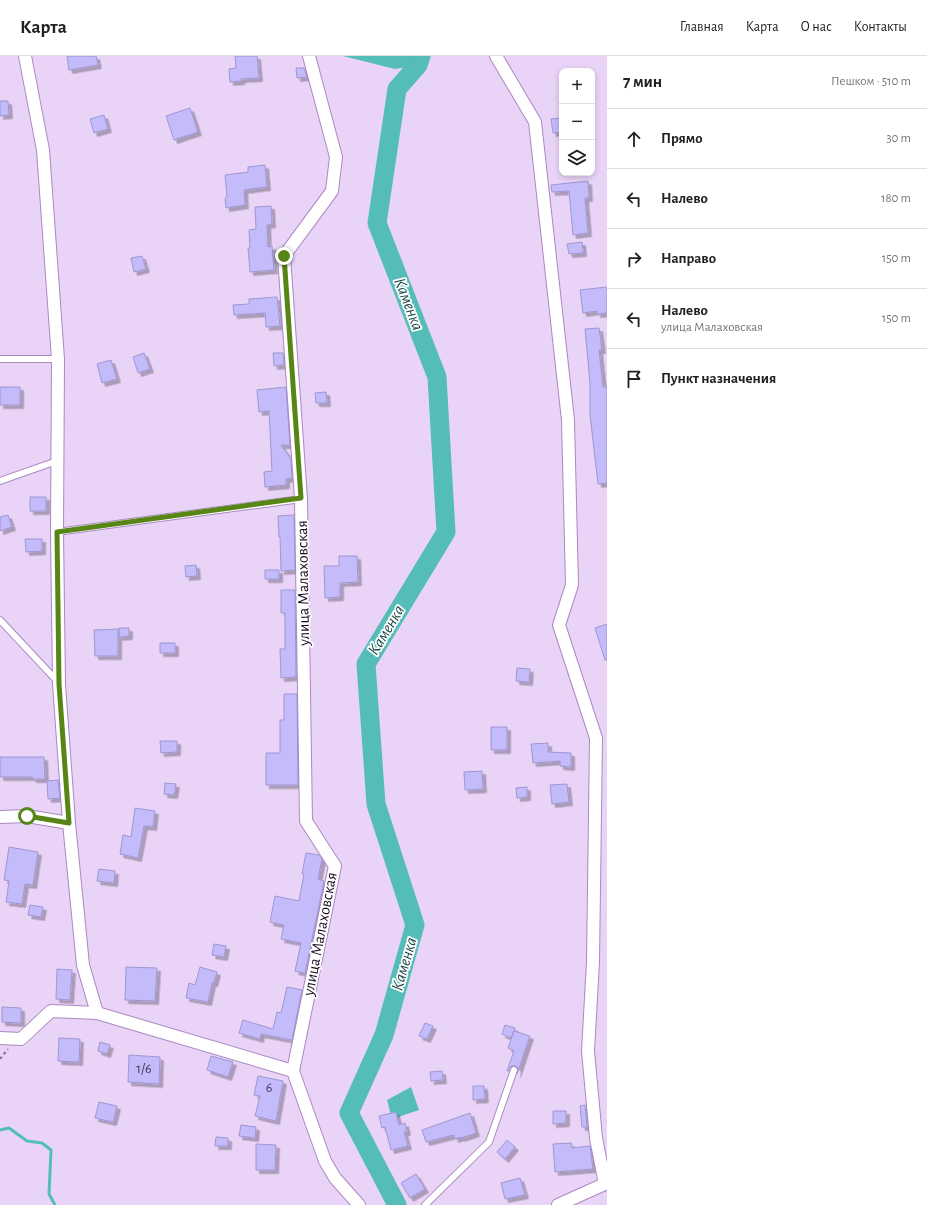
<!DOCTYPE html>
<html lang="ru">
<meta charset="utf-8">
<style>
:root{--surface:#fff;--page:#f2f2f2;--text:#222;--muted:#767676;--line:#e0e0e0}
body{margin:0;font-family:"Alegreya Sans",sans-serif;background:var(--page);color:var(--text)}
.controls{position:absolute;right:12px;top:12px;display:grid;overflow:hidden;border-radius:8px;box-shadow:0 2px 6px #0003}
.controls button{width:36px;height:36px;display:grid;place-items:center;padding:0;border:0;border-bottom:1px solid var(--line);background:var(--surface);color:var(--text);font:20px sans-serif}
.stop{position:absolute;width:12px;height:12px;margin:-9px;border:3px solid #588616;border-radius:50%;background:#fff}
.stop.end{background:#588616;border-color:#fff;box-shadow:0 1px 4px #0008}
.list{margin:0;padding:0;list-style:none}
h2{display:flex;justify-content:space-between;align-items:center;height:52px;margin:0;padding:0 16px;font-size:17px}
h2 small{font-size:13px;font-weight:400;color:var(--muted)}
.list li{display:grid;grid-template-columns:26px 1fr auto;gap:12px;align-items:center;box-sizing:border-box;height:60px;padding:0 16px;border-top:1px solid var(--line)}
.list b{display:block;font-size:15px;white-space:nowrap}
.list p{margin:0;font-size:13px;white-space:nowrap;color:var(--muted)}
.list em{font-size:13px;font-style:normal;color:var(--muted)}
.icon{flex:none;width:22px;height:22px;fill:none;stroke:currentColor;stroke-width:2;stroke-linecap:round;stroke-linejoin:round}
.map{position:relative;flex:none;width:607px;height:1149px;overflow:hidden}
header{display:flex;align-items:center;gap:24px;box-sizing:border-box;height:56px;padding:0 20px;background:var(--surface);border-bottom:1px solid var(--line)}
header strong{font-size:19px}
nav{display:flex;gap:22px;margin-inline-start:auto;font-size:14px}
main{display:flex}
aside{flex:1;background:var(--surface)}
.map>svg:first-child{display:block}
</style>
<header>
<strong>Карта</strong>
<nav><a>Главная</a><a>Карта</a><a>О нас</a><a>Контакты</a></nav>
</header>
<main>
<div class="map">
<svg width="607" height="1149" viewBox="0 0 607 1149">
<defs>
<filter id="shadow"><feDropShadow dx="3.5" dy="3.5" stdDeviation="0" flood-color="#0004"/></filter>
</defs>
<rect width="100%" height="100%" fill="#e9d4f8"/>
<path fill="#55bdb8" d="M 343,0 L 421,0 L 418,9 L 395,13 Z
M 411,1031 L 419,1054 L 392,1063 L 387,1044 Z"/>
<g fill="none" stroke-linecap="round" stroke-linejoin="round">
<path stroke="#55bdb8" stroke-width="3" d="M 0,1074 L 9,1072 L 27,1085 L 42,1087 L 51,1094 L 49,1138 L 55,1149"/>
<path stroke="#55bdb8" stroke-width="19" d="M 397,1149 L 349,1057 L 384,979 L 415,869 L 376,748 L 366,608 L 446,476 L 437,321 L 377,167 L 397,33 L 418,9 L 421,0"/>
</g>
<path fill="#c3bbfa" stroke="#9e96d2" filter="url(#shadow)" d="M 67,0 L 96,0 L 98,9 L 69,14 Z
M 235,0 L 257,0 L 259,22 L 241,23 L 241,25 L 230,26 L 229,13 L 236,12 Z
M 296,12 L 304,12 L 307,21 L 297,22 Z
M 0,45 L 8,45 L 9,59 L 0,60 Z
M 190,52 L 198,76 L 174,84 L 166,60 Z
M 104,59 L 108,73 L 94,77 L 90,63 Z
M 562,62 L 562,76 L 553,77 L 551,63 Z
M 265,109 L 267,131 L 244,134 L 245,149 L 226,152 L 225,142 L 227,141 L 225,119 L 248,116 L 248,111 Z
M 588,125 L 589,142 L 585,142 L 588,177 L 573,179 L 569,135 L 552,136 L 551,129 Z
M 271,150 L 272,168 L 267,169 L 268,191 L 272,190 L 274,214 L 250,216 L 248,192 L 250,192 L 249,174 L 256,173 L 255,151 Z
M 582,186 L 583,197 L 569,198 L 567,188 Z
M 142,200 L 146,213 L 134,216 L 131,202 Z
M 607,231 L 607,257 L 597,258 L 597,255 L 583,257 L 580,234 Z
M 277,241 L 280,270 L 266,271 L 265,257 L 234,259 L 233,249 L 249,248 L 249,243 Z
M 599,272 L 602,294 L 599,294 L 603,331 L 607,331 L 607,427 L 598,428 L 590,359 L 590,327 L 585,273 Z
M 144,297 L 150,313 L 138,317 L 133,301 Z
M 273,297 L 283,297 L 284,309 L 274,310 Z
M 111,304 L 117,323 L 102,327 L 97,308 Z
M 0,331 L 20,331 L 20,349 L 0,349 Z
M 286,331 L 290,389 L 281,389 L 291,403 L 292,422 L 286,423 L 286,429 L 265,431 L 264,416 L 272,415 L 269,355 L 259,356 L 257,334 Z
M 326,336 L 327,347 L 316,347 L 315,337 Z
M 30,441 L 46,441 L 46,455 L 30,455 Z
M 8,459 L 12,471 L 0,475 L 0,461 Z
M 294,459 L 295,514 L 281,515 L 280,481 L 279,481 L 278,460 Z
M 25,483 L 42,483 L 42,495 L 26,496 Z
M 339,500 L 357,500 L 358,526 L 340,527 L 340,541 L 325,542 L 324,510 L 339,510 Z
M 196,509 L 197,520 L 186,521 L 185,510 Z
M 265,514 L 279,514 L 279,523 L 265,523 Z
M 281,534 L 295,534 L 296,621 L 281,622 L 280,593 L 285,593 L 285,557 L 281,557 Z
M 607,568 L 607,604 L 605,604 L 595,572 Z
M 119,572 L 129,572 L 129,580 L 119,581 Z
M 118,573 L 118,600 L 95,600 L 94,574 Z
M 160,587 L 175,587 L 175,597 L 160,597 Z
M 517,612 L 530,613 L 529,626 L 516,625 Z
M 284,638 L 297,638 L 298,729 L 266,729 L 266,697 L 280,697 L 280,664 L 284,664 Z
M 491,671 L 507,671 L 507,694 L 491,694 Z
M 160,685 L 177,685 L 177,696 L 161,697 Z
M 548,687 L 548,696 L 571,697 L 571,711 L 560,710 L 560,705 L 533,707 L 531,688 Z
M 0,701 L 44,701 L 45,723 L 33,723 L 32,721 L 0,721 Z
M 482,715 L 483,733 L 465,734 L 464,716 Z
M 58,724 L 60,742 L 48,743 L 47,725 Z
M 165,727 L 176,728 L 174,739 L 164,738 Z
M 567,728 L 569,746 L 552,748 L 550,729 Z
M 527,731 L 527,741 L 517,742 L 516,732 Z
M 135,752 L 155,755 L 153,771 L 144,770 L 138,802 L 120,798 L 123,779 L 131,781 Z
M 9,791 L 38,796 L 33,829 L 25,828 L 22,848 L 6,846 L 9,825 L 4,824 Z
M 306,797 L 319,799 L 322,803 L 318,823 L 324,825 L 305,917 L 295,915 L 301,887 L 281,883 L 284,869 L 270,866 L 275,840 L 299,845 L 304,818 L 302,818 Z
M 99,813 L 115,815 L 114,827 L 97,825 Z
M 30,849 L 43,851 L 41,861 L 28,859 Z
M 214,888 L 226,890 L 224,901 L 212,899 Z
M 126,911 L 157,912 L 155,945 L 125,944 Z
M 200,911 L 217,916 L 214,927 L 212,927 L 208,946 L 186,942 L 189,927 L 195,929 Z
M 57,913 L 72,914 L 70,944 L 56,943 Z
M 287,931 L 302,934 L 292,984 L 261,978 L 260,983 L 239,977 L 243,964 L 273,973 L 277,956 L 281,957 Z
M 2,951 L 21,952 L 21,967 L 2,966 Z
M 425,967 L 433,970 L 427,983 L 419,980 Z
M 505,969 L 515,972 L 511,982 L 502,978 Z
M 514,975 L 530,980 L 517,1018 L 518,1013 L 516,1010 L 511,1010 L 509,1015 L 507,1015 L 514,995 L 508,992 Z
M 59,982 L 80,983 L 79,1006 L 58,1005 Z
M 100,986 L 110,989 L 107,998 L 98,995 Z
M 129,999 L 160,1001 L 159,1028 L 128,1026 Z
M 211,1000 L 233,1006 L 228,1021 L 207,1014 Z
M 442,1015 L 443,1024 L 431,1025 L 430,1016 Z
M 258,1020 L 283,1025 L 276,1065 L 255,1060 L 260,1040 L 254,1039 Z
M 473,1030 L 484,1030 L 485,1043 L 473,1044 Z
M 99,1046 L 117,1050 L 113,1066 L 95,1062 Z
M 585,1049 L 587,1071 L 582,1071 L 580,1050 Z
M 553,1055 L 566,1055 L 566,1067 L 553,1068 Z
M 396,1056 L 399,1069 L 405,1067 L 407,1076 L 404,1076 L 408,1090 L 391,1094 L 385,1071 L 382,1072 L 379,1060 Z
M 470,1057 L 476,1077 L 461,1082 L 461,1081 L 455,1083 L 454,1079 L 426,1086 L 422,1074 Z
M 241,1069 L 256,1071 L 255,1082 L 239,1080 Z
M 216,1081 L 228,1082 L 228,1090 L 215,1090 Z
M 507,1084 L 515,1091 L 505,1103 L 497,1096 Z
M 571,1087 L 572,1092 L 590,1090 L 593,1113 L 555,1116 L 553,1088 Z
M 256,1088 L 276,1089 L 275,1114 L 256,1114 Z
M 416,1118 L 425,1133 L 410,1142 L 401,1127 Z
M 520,1122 L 525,1139 L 505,1143 L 501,1127 Z"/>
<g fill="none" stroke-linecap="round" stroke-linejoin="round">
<g stroke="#aa89c1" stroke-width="8">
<path id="lane" d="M 0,303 L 58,303
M 0,425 L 57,405
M 57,476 L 301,443
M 0,564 L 58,626
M 425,1149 L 489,1086 L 514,1014"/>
</g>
<g stroke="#aa89c1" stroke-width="14">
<path id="street" d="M 25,0 L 43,94 L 58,303 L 57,476 L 59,628 L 69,767 L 83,909 L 97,957 L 293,1015 L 325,1105 L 335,1122 L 359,1149
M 496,0 L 535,66 L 568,364 L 572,529 L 559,569 L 596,682 L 593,906 L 588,995 L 596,1082 L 605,1128
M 0,761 L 27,760 L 69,767
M 0,982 L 21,983 L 51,955 L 97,957
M 293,1015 L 335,810 L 306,765 L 301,443 L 284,200 L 332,135 L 336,101 L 309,0
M 558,1149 L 607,1127"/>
</g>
<path stroke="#857491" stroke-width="2" stroke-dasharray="3 3" stroke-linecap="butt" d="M 0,1003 L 8,993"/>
<use href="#lane" stroke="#fff" stroke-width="6"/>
<use href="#street" stroke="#fff" stroke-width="12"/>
</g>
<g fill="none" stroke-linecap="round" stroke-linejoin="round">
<path stroke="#588616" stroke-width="5" d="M 27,760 L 69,767 L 59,628 L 57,476 L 301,442 L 284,200"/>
</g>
<g text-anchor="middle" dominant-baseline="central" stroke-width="3.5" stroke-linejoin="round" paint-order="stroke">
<g font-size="14" fill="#423656">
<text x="144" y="1013">1/6</text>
<text x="269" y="1032">6</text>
</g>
<g font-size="16" fill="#170a1f" stroke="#fff">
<text transform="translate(303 527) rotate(-91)">улица Малаховская</text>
<text transform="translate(320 878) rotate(-79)">улица Малаховская</text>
</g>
<g font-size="17" font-style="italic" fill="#1a4946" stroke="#fff">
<text transform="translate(409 248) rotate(69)">Каменка</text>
<text transform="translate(386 574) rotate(-59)">Каменка</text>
<text transform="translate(404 908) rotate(-74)">Каменка</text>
</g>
</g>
</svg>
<div class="controls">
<button>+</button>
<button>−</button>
<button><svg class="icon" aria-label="layers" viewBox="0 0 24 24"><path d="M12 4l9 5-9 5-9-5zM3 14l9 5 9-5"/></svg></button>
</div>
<div class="stop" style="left:27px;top:760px"></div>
<div class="stop end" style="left:284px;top:200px"></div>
</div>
<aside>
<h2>7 мин<small>Пешком · 510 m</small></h2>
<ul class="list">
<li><svg class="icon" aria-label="ahead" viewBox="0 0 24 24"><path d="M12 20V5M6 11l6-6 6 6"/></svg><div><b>Прямо</b></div><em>30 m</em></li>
<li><svg class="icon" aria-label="left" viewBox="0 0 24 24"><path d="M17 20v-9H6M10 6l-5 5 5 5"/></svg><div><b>Налево</b></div><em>180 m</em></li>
<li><svg class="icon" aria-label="right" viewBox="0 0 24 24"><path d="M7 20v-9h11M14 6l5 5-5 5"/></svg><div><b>Направо</b></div><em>150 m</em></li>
<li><svg class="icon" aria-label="left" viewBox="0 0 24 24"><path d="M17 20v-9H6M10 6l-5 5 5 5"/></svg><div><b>Налево</b><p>улица Малаховская</p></div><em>150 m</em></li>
<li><svg class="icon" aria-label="arrive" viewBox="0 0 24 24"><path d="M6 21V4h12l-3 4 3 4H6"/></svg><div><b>Пункт назначения</b></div></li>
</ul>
</aside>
</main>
